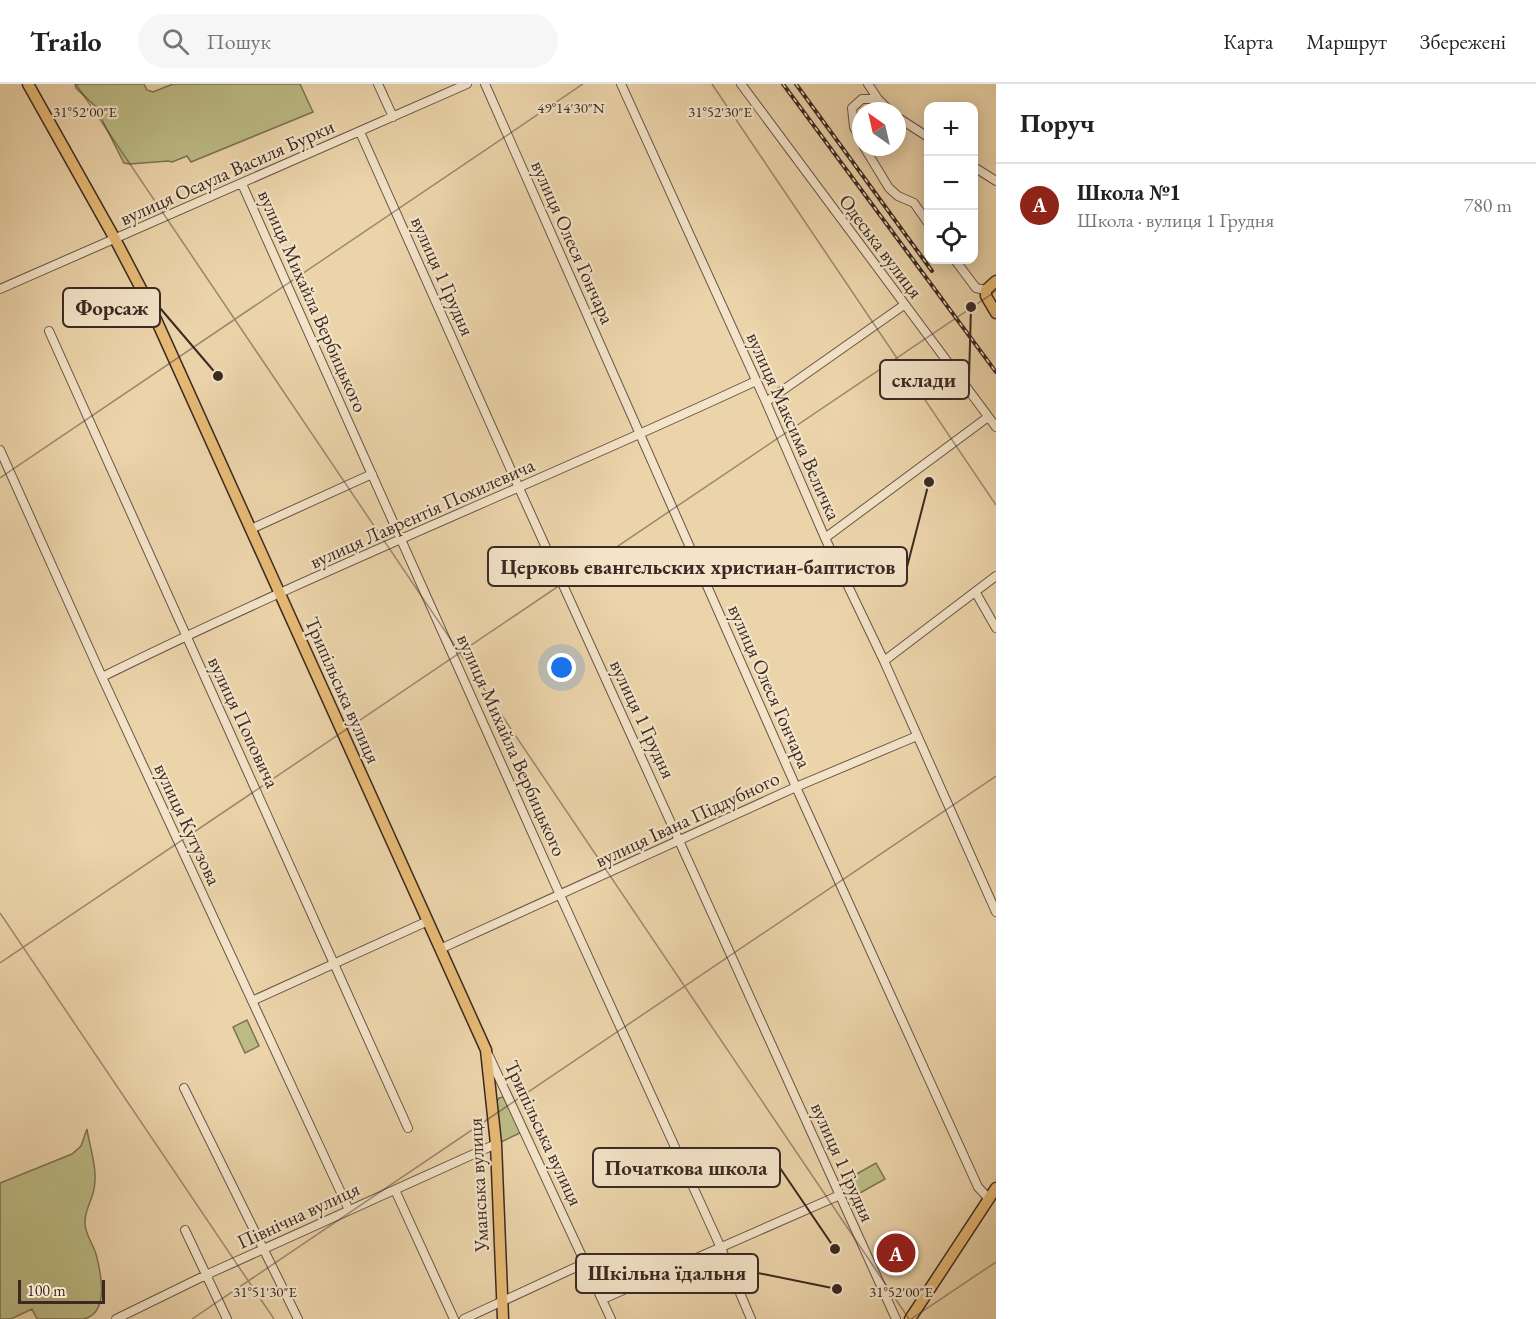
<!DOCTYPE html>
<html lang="uk">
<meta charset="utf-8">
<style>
:root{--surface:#fff;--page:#f6f6f6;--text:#222;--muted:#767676;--line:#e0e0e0;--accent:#8f2418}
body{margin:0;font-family:"EB Garamond",serif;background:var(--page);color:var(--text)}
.controls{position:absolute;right:18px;top:18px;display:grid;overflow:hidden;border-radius:12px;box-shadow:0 3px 15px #0003}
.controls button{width:54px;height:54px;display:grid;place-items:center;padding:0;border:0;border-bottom:2px solid var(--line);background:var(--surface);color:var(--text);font:30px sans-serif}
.compass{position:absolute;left:852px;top:18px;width:54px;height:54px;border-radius:50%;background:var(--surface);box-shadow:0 3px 15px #0003;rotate:326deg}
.scale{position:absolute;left:18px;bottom:15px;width:87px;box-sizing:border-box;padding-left:6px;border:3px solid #3b2a23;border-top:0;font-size:16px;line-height:21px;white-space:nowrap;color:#3b2a23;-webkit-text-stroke:4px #f3e3c8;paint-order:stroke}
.you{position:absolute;left:562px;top:584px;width:21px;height:21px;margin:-15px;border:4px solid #fff;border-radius:50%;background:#1a73e8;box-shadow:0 0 0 9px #1a73e833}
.badge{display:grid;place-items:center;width:39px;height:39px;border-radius:50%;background:var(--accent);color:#fff;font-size:20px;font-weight:700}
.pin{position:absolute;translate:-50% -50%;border:3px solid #fff;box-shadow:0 2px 6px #0006}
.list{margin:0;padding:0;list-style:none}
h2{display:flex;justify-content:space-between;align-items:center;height:78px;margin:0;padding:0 24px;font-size:26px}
h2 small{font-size:20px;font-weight:400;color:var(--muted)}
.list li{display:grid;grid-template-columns:39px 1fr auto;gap:18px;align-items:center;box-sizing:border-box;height:84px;padding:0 24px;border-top:2px solid var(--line)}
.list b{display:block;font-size:22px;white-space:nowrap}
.list p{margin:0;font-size:20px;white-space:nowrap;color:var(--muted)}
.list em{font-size:20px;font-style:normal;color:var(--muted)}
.icon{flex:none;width:33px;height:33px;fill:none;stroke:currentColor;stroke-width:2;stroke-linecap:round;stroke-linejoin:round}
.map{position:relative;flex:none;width:996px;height:1235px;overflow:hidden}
header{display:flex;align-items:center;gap:36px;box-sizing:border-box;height:84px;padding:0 30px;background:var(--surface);border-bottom:2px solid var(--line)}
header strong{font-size:28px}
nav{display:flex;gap:33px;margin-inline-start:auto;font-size:21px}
.search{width:420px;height:54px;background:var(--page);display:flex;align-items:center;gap:15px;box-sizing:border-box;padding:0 21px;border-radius:33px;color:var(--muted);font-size:22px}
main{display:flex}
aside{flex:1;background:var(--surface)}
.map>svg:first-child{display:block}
</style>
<header>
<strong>Trailo</strong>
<div class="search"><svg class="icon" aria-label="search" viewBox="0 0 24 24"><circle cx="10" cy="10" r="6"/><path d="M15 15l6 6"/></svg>Пошук</div>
<nav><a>Карта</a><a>Маршрут</a><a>Збережені</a></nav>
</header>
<main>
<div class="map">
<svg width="996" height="1235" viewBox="0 0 996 1235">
<rect width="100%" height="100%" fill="#ecd4aa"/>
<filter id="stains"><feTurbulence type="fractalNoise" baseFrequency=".00333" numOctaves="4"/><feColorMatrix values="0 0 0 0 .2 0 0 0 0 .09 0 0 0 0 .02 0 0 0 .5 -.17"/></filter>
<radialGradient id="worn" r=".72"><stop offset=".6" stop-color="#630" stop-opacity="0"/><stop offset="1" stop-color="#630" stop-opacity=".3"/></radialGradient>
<path fill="#bcbb85" stroke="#7c7254" stroke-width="1.5" d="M 75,0 L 144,0 L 147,6 L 153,8 L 173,0 L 300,0 L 313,28 L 191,78 L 187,72 L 172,78 L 168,77 L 130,80 L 124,79 L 95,22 L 76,4 Z
M 247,936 L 259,962 L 245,969 L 233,943 Z
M 503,1013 L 522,1048 L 499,1059 L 496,1019 L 499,1014 Z
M 87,1045 C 90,1064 98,1086 94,1105 C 92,1117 84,1127 85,1140 C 86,1152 93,1160 96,1170 C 101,1189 110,1230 83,1235 C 69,1235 52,1235 37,1235 L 32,1225 L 11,1235 L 0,1235 L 0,1099 L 72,1070 L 81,1062 Z
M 876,1079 L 885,1095 L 853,1113 L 844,1097 Z"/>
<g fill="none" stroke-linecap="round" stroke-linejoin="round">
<g stroke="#675445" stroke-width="10">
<path id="minor" d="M 378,0 L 393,33
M 485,0 L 796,703 L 978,1103 L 989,1115
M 621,0 L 766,318 L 825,454 L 884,577 L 996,828
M 741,0 L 996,343
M 878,15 L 890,27
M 897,33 L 928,53
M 360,48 L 519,404 L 896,1235
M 861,57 L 854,43 L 852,24 L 862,15 L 878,15 L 868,0
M 864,63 L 889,104 L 898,112 L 914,119 L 928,139
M 974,83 L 996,97
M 242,100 L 560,811 L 721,1164 L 751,1235
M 955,176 L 976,204 L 986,206
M 0,205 L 467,0
M 49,247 L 408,1044
M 766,318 L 904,221
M 0,366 L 102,593 L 349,1126
M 251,445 L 372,390
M 825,454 L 988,333
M 976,509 L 996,544
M 884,577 L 996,492
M 102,593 C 316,487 539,398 756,297
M 440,865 L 796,703 L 917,652
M 252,917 L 428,837
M 489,972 L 611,1235
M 184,1004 L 298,1235
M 395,1106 L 454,1235
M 185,1146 L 227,1235
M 603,1215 L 840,1111
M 116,1235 L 206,1191 L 496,1060
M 464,1235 L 585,1179"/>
</g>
<g stroke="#3b2a23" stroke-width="13">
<path id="major" d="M 28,0 L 115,155 L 149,220 L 486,966 L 496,1060 L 503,1235
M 996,197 L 986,206 L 986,212 L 996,229
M 910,1235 L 996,1104"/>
</g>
<use href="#minor" stroke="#f3e3c8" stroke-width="8"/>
<use href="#major" stroke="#e6ba75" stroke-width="10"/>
<g stroke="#3b2a23" stroke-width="4">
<path id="rail" d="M 783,0 L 996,288
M 796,0 L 932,187"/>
</g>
<use href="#rail" stroke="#f3e3c8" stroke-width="1.5" stroke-dasharray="4.5" stroke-linecap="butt"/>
</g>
<path fill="none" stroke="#3b2a23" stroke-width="1.5" stroke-opacity="0.45" d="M 76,0 L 909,1235M 712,0 L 996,421M 0,394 L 583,0M 0,829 L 274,1235M 0,879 L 996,207M 192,1235 L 996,692M 911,1235 L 996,1178"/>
<g text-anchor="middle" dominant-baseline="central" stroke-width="4.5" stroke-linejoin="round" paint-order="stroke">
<g font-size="20" fill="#3b2a23" stroke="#f3e3c8">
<text transform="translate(227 88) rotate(-24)">вулиця Осаула Василя Бурки</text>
<text transform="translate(573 158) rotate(66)">вулиця Олеся Гончара</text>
<text transform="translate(881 162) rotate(53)">Одеська вулиця</text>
<text transform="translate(443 192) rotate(66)">вулиця 1 Грудня</text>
<text transform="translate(313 217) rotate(66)">вулиця Михайла Вербицького</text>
<text transform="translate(794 342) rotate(66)">вулиця Максима Величка</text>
<text transform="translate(422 429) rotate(-24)">вулиця Лаврентія Похилевича</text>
<text transform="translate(770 602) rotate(66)">вулиця Олеся Гончара</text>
<text transform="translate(343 606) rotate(66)">Трипільська вулиця</text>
<text transform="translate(643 635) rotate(65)">вулиця 1 Грудня</text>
<text transform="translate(244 638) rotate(65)">вулиця Поповича</text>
<text transform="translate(512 661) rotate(66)">вулиця Михайла Вербицького</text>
<text transform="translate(687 735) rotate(-25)">вулиця Івана Піддубного</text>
<text transform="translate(188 740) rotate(65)">вулиця Кутузова</text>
<text transform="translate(544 1049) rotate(65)">Трипільська вулиця</text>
<text transform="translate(843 1078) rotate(66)">вулиця 1 Грудня</text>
<text transform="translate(478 1101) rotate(-93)">Уманська вулиця</text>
<text transform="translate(298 1131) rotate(-25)">Північна вулиця</text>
</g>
</g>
<g font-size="15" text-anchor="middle" fill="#3b2a23" stroke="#f3e3c8" stroke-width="4.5" stroke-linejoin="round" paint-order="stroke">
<text x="571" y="29">49°14'30"N</text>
<text x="85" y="33">31°52'00"E</text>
<text x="720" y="33">31°52'30"E</text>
<text x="265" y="1213">31°51'30"E</text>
<text x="901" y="1213">31°52'00"E</text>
</g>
<path fill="none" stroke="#3b2a23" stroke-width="2" d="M218 292L160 224M971 223L969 295M929 398L907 483M835 1165L780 1084M837 1205L758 1189"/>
<g fill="#3b2a23" stroke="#f3e3c8" stroke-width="2">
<circle cx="218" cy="292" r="6"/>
<circle cx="971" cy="223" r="6"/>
<circle cx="929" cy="398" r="6"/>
<circle cx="835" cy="1165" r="6"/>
<circle cx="837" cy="1205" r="6"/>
</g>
<g fill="#f3e3c8" stroke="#3b2a23" stroke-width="2">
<rect x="63" y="204" width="97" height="39" rx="6"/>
<rect x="880" y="276" width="89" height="39" rx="6"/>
<rect x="488" y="463" width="419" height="39" rx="6"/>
<rect x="593" y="1064" width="187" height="39" rx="6"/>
<rect x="576" y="1170" width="182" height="39" rx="6"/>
</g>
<g font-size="21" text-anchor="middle" font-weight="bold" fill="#3b2a23">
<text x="112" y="231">Форсаж</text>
<text x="924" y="303">склади</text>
<text x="698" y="490">Церковь евангельских христиан-баптистов</text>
<text x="686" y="1091">Початкова школа</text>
<text x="667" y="1196">Шкільна їдальня</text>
</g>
<rect width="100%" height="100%" filter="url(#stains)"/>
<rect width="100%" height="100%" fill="url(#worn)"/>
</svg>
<div class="controls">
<button>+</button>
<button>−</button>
<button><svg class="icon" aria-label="locate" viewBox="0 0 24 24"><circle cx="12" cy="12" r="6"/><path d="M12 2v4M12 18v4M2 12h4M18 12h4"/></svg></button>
</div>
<svg class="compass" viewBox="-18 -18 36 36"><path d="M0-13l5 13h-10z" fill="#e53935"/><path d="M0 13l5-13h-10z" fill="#767676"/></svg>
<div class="scale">100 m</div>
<div class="you"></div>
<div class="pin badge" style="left:896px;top:1169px">A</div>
</div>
<aside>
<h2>Поруч<small></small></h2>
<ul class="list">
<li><span class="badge">A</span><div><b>Школа №1</b><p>Школа · вулиця 1 Грудня</p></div><em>780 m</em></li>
</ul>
</aside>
</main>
